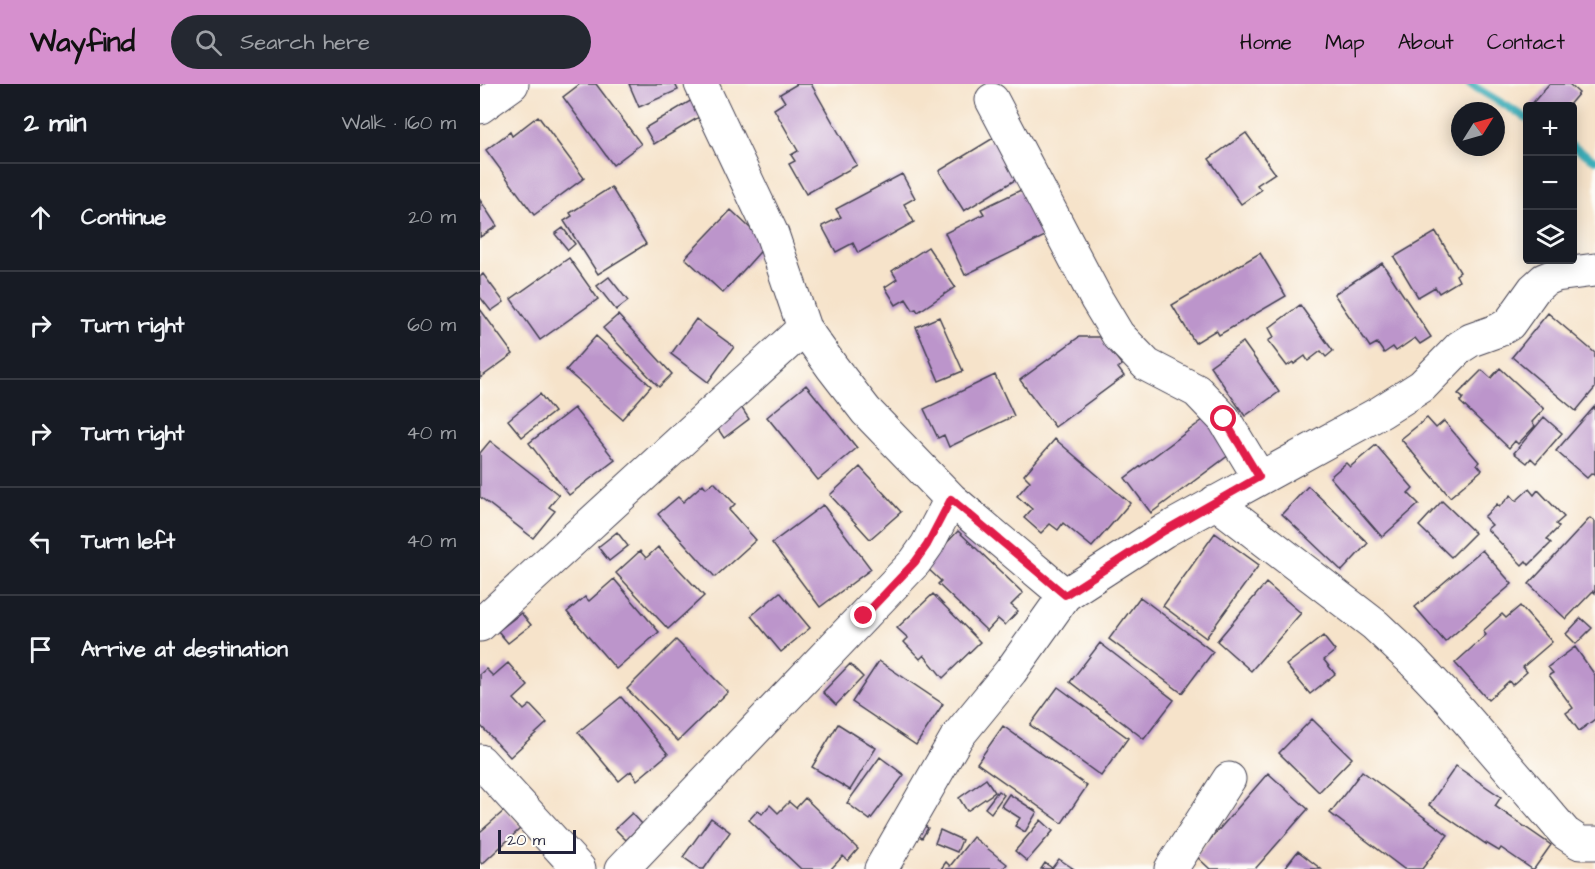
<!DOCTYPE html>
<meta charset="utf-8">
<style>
:root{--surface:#171b24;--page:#242831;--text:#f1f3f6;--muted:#9ea1a6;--line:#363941;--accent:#d690ce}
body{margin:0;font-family:"Architects Daughter",sans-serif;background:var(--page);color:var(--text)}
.controls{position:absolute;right:18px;top:18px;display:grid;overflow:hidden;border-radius:6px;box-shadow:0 3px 15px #0003}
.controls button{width:54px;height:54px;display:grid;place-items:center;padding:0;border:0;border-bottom:2px solid var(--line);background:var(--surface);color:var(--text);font:30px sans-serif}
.compass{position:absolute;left:971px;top:18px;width:54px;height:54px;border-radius:50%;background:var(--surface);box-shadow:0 3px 15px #0003;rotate:53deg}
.scale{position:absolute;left:18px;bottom:15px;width:78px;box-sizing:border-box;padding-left:6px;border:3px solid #22223b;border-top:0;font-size:16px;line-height:21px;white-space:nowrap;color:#22223b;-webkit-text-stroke:4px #fdfcf7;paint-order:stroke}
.stop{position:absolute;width:18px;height:18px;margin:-14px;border:4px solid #e11d48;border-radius:50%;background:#fff}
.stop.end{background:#e11d48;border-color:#fff;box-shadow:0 2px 6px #0008}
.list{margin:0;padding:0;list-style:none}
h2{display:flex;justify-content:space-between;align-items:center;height:78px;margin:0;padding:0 24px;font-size:26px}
h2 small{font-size:20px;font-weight:400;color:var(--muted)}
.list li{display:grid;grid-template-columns:39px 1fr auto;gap:18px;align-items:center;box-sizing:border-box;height:108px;padding:0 24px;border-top:2px solid var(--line)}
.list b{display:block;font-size:22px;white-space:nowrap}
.list em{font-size:20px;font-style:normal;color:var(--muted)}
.icon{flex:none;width:33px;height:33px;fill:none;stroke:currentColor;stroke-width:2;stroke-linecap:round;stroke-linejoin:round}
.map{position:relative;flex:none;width:1115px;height:785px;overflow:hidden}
header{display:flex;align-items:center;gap:36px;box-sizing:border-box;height:84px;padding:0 30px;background:var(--accent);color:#111}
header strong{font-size:28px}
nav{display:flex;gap:33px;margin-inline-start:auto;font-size:21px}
.search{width:420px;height:54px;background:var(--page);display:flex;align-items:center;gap:15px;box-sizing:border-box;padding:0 21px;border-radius:33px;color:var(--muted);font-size:22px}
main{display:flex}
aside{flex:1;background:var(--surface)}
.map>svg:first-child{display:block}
</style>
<header>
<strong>Wayfind</strong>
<div class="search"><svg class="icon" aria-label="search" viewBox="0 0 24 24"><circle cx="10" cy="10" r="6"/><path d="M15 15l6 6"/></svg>Search here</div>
<nav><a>Home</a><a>Map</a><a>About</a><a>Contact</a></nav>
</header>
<main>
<aside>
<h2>2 min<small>Walk · 160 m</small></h2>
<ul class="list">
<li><svg class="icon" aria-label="ahead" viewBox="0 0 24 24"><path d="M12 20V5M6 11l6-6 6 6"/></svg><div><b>Continue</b></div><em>20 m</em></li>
<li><svg class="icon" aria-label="right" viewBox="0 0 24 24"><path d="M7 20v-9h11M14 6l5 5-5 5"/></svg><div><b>Turn right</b></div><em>60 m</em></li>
<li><svg class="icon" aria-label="right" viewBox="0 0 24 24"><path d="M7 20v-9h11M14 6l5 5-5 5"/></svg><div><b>Turn right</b></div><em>40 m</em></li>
<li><svg class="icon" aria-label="left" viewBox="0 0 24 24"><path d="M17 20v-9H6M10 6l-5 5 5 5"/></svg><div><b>Turn left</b></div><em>40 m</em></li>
<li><svg class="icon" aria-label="arrive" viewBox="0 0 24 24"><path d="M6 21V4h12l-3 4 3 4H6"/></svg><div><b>Arrive at destination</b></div></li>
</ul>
</aside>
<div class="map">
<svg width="1115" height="785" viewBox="0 0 1115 785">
<rect width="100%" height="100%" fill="#fdfcf7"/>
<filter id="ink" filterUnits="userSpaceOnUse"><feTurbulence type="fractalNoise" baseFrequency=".0167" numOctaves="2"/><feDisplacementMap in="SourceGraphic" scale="12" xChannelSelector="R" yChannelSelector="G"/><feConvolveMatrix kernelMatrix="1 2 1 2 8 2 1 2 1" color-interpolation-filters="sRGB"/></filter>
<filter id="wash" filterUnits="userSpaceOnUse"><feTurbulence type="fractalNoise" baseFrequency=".008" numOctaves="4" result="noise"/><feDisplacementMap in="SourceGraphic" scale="24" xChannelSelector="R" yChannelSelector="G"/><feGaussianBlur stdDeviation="1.35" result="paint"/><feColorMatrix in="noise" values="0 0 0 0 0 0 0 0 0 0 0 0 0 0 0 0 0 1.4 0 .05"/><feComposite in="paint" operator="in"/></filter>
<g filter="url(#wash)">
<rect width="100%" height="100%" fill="#f6e3ca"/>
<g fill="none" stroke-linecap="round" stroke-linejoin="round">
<path stroke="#3eaeb9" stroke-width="8" d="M 990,0 L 1048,35
M 1092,62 L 1115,76"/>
</g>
<g id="blocks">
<path fill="#bc95cb" d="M 100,0 L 116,0 L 161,60 L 133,81 L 83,13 Z
M 149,0 L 195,0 L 198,6 L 159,23 Z
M 317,0 L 331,0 L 377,81 L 326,110 L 309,80 L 315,77 L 311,71 L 318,67 L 294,25 L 305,18 L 300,10 Z
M 1069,0 L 1089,0 L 1099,9 L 1088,22 L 1050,22 Z
M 217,13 L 226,29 L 174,60 L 165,44 Z
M 58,32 L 104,94 L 54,131 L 6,66 L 30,48 L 32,52 Z
M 766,49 L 795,89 L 777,101 L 781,106 L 761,120 L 729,75 Z
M 515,53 L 540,93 L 484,127 L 459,87 Z
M 422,90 L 435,114 L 424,120 L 434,138 L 378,169 L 373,159 L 356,168 L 342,142 L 361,133 L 356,125 Z
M 131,103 L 166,160 L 118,190 L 84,137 L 92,132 L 90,129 Z
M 543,105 L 565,152 L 485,191 L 465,149 L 504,130 L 501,125 Z
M 0,116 L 17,142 L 0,153 Z
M 251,126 L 287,160 L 243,209 L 205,174 Z
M 83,144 L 95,160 L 88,166 L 75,150 Z
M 956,148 L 980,188 L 976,191 L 979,197 L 959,209 L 955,203 L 938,213 L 914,173 Z
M 448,163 L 475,203 L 438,228 L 436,225 L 433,226 L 426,215 L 416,221 L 405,203 L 417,195 L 412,187 Z
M 780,169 L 806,212 L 739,251 L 736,246 L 715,259 L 692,221 Z
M 89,174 L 118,215 L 60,256 L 31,215 Z
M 902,179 L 951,253 L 940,260 L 935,254 L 916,267 L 913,263 L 904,269 L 897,259 L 890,263 L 854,210 Z
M 3,190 L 24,218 L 11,227 L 0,213 L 0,193 Z
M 129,193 L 148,217 L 136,226 L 117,202 Z
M 820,221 L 853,267 L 846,273 L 841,267 L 828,277 L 825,272 L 814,280 L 813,278 L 807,282 L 788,257 L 794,253 L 789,244 Z
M 0,225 L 33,270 L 0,294 Z
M 1068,229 L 1115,269 L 1115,304 L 1096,327 L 1032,273 Z
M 138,231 L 192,290 L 179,303 L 123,244 Z
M 459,233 L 483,287 L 459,297 L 436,243 Z
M 216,235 L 254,263 L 228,298 L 191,270 Z
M 116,252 L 171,302 L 142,335 L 86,286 Z
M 599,253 L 620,253 L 642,281 L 638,284 L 644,292 L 575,343 L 540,296 Z
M 763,258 L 799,308 L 765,332 L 730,282 Z
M 1020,284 L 1064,325 L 1052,338 L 1055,342 L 1038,360 L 1035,357 L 1029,364 L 980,318 L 983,314 L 978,310 L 1002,286 L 1011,294 Z
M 515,291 L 534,332 L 469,363 L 464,351 L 458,354 L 444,325 Z
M 326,301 L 377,364 L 338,396 L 287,333 Z
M 60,310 L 74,328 L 42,353 L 28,336 Z
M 1115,322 L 1115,392 L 1112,389 L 1107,394 L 1076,367 Z
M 261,323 L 269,335 L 244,354 L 236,342 Z
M 94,324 L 135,376 L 89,411 L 49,359 Z
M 731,330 L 757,365 L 671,429 L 645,394 Z
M 1064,333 L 1082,349 L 1056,379 L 1051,374 L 1047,379 L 1034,369 Z
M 947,334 L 956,344 L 964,337 L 999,378 L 997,380 L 1002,386 L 970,413 L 921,355 Z
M 575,355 L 650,419 L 612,463 L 583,439 L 578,446 L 570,440 L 561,449 L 544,434 L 552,425 L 537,412 L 550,397 L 544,391 Z
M 10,357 L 79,411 L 69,423 L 75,427 L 53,454 L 0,413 L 0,369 Z
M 896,361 L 933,404 L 928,409 L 939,420 L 902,453 L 850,393 L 866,379 L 870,383 Z
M 380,383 L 421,428 L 390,455 L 350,411 Z
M 234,398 L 255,420 L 249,426 L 276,456 L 235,493 L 178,430 L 198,413 L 203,418 L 223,400 L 226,404 Z
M 828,402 L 888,459 L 862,487 L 802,430 Z
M 1049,405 L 1054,411 L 1058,406 L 1084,433 L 1076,440 L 1079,443 L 1067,455 L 1071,459 L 1049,481 L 1046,477 L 1042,481 L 1007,445 L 1012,441 L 1004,433 L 1017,420 L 1019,423 L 1031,411 L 1036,417 Z
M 962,417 L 995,449 L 971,473 L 939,442 Z
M 343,421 L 391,485 L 340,523 L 292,459 Z
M 1110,434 L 1115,438 L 1115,509 L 1113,507 L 1086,535 L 1049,500 Z
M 478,447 L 543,509 L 531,521 L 538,527 L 525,541 L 518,535 L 507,547 L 458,500 L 461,497 L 445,482 Z
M 137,448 L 148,462 L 129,477 L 118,463 Z
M 735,449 L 779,481 L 726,554 L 683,522 Z
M 178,463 L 224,512 L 188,545 L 136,489 L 160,467 L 166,474 Z
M 1002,466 L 1032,500 L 965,558 L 935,523 Z
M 134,495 L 179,548 L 136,585 L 87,528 L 105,513 L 109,517 Z
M 786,499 L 821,529 L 771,587 L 737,557 Z
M 300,508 L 330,544 L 301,568 L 271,532 Z
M 453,510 L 500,558 L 463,594 L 444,571 L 440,575 L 424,558 L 428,554 L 417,544 Z
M 660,513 L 733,568 L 702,609 L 629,555 Z
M 1040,522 L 1072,558 L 1043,583 L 1047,588 L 1032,601 L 1029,597 L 1008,616 L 975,579 L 1006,551 L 1003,547 L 1022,530 L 1026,534 Z
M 41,529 L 51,541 L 28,559 L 18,547 Z
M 1101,534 L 1112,544 L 1096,560 L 1086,550 Z
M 843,552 L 855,567 L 844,576 L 855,590 L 830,610 L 806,581 Z
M 196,556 L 248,608 L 198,657 L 147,605 Z
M 620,559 L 694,616 L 664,655 L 590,598 Z
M 1095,563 L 1115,591 L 1115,635 L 1099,647 L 1086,629 L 1093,624 L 1069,591 L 1073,589 L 1068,583 Z
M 399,577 L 463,620 L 436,661 L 372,618 Z
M 28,579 L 48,602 L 34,615 L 44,626 L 50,621 L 67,639 L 30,673 L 0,641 L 0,590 L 6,585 L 13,592 Z
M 370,580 L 383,593 L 356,621 L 343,608 Z
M 578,603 L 648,654 L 621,692 L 550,641 Z
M 141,613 L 188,670 L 157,696 L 151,687 L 139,697 L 98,648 Z
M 832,635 L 872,674 L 839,708 L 799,669 Z
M 358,640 L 396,664 L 370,706 L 332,683 Z
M 523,642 L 607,702 L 582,739 L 497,679 Z
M 400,673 L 424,691 L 390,736 L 367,719 Z
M 976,682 L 1021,713 L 1015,722 L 1071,761 L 1054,785 L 1052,785 L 1021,764 L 1019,767 L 1006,759 L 1006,760 L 949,721 Z
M 882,687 L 968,751 L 942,785 L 924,785 L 850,729 Z
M 788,689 L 828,725 L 775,785 L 730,785 L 716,772 Z
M 506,695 L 515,708 L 487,727 L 479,714 Z
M 518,707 L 524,711 L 511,729 L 505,724 Z
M 529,710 L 557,728 L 545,748 L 535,742 L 540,734 L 521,722 Z
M 325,714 L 378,765 L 368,777 L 363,772 L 351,785 L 321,785 L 269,736 L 278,726 L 282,730 L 290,721 L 298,729 L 309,718 L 316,724 Z
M 25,726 L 41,744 L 2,780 L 0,778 L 0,748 Z
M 152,729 L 162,740 L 146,756 L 135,745 Z
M 231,734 L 250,748 L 224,785 L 220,785 L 203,773 Z
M 435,736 L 448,744 L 442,754 L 429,745 Z
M 561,736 L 573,747 L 547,777 L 535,767 Z
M 460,746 L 482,756 L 477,768 L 455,759 Z
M 493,753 L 527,780 L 523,785 L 461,785 L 466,778 L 470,782 Z
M 818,767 L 841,785 L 804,785 Z
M 579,775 L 594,785 L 561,785 L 565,779 L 572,784 Z"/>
</g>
</g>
<g filter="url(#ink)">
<use href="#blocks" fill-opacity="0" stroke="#423f50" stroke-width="1.5"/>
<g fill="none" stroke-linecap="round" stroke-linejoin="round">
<g stroke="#423f50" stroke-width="35">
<path id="minor" d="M 221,0 L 292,150 L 324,244 L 352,283 L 386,327 L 471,415 L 585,511
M 512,16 L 617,216 L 638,251 L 667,281 L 717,307 L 744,335 L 779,393
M 0,23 L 32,0
M 735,418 L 895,541 L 931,575 L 970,616 L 1085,749 L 1100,759 L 1115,759
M 0,541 L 324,244
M 0,677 L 99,785
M 142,785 L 435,478 L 447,461 L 471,415
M 401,785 L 477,653 L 531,587 L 585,511 L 684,447 L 901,328 L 942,302 L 980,263 L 991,256 L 1019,246 L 1029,240 L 1054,205 L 1064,196 L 1076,191 L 1115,186
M 691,785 L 749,695"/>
</g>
<use href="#minor" stroke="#fff" stroke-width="33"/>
</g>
</g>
<g fill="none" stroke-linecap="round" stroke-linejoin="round" filter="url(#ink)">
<path stroke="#e11d48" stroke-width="8" d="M 384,532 L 435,478 L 447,461 L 471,415 L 585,511 L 684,447 L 779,393 L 744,335"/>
</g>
</svg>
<div class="controls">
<button>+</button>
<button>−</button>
<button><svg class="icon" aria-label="layers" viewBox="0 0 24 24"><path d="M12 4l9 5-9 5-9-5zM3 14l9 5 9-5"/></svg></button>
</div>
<svg class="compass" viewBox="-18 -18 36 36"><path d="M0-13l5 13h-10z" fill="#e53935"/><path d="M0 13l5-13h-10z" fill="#9ea1a6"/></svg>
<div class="scale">20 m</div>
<div class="stop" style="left:744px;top:335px"></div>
<div class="stop end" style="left:384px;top:532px"></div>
</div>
</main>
